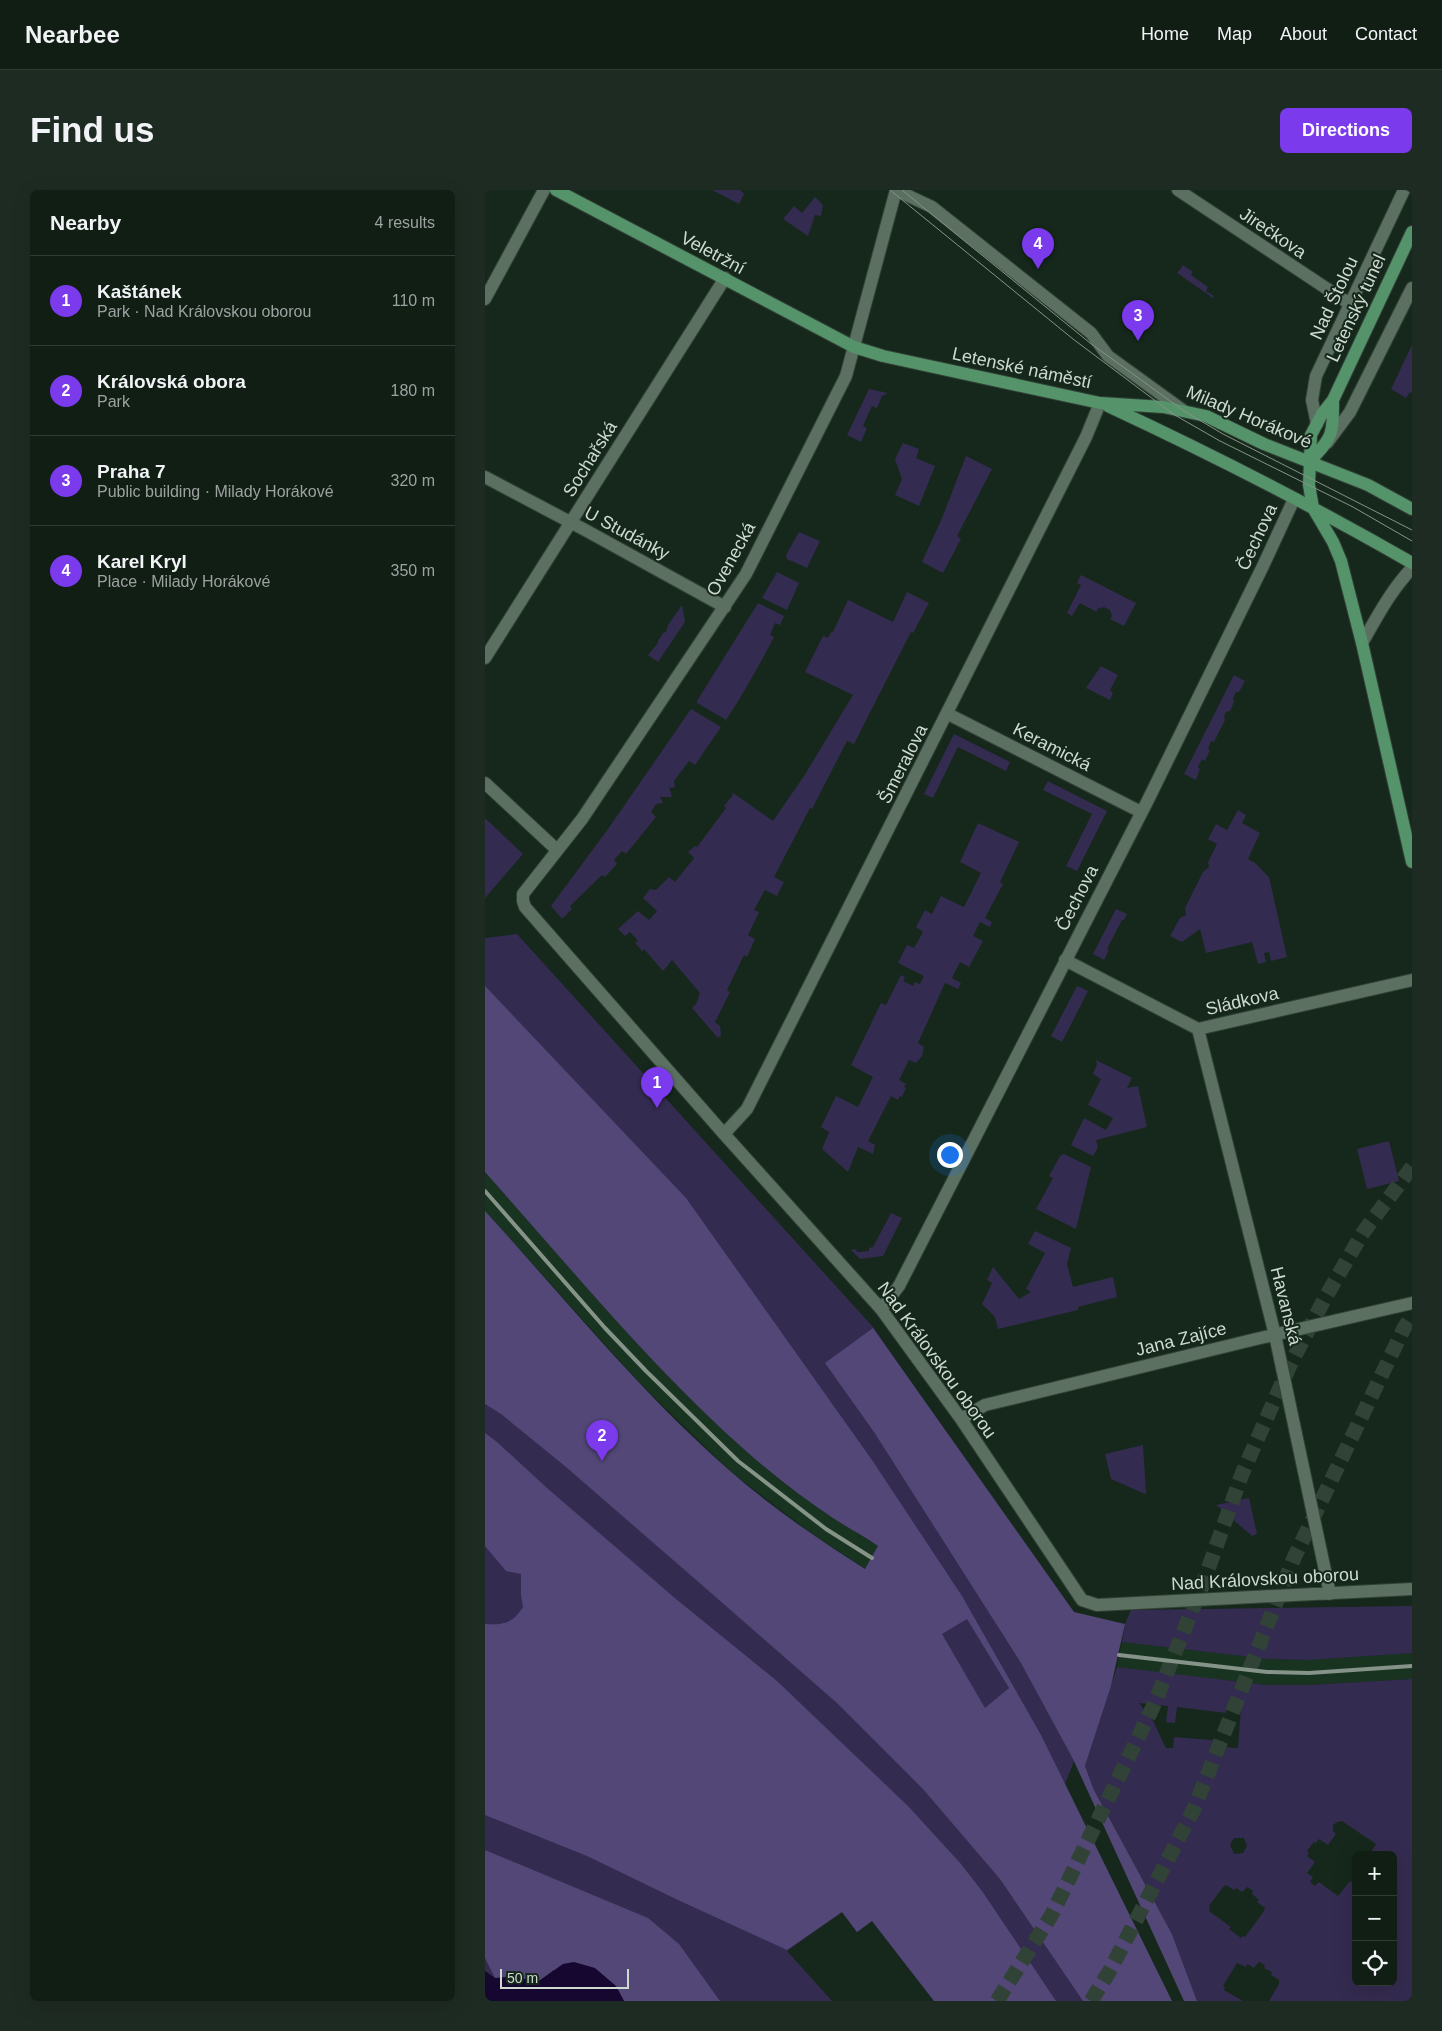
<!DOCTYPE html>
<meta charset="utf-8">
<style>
:root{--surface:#101e14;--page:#1e2b22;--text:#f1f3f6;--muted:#9ca2a0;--line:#303c34;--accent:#7c3aed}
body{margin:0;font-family:Helvetica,sans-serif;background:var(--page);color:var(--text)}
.controls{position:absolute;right:15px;bottom:15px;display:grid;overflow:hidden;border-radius:8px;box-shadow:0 5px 20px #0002}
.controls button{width:45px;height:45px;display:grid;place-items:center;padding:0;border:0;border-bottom:1px solid var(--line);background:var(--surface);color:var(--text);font:25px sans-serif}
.scale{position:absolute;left:15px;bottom:12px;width:129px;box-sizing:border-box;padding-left:5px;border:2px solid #cedad0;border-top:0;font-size:14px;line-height:18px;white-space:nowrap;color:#cedad0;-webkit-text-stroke:4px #15281b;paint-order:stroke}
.you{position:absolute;left:464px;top:964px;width:18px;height:18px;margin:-12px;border:4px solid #fff;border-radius:50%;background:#1a73e8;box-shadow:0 0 0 8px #1a73e833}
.badge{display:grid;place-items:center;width:32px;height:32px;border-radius:50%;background:var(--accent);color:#fff;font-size:16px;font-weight:700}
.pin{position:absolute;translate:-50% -41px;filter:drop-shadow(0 1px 2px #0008)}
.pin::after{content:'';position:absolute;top:26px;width:18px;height:15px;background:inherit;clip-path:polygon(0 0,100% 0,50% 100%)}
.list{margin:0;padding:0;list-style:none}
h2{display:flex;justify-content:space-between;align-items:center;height:65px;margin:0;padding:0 20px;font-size:21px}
h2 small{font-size:16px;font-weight:400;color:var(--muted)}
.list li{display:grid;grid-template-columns:32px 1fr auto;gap:15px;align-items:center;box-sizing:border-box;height:90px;padding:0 20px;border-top:1px solid var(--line)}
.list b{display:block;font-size:19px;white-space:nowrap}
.list p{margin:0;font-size:16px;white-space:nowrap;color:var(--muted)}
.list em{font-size:16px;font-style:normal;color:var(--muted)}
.icon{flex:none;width:28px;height:28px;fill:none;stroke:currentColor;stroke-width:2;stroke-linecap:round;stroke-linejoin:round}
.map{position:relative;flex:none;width:927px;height:1811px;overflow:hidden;border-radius:8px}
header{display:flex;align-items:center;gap:30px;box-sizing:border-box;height:70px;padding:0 25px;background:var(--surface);border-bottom:1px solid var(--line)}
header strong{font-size:24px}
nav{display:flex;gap:28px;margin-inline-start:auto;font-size:18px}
.intro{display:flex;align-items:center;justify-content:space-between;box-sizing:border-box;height:120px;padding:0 30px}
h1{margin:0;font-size:35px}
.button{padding:12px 22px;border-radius:8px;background:var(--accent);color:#fff;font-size:18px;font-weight:700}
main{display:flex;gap:30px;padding:0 30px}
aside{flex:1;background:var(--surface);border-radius:8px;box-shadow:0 5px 20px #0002}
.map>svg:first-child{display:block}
</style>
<header>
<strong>Nearbee</strong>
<nav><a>Home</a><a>Map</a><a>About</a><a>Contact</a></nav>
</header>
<div class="intro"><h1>Find us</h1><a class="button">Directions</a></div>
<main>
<aside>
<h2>Nearby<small>4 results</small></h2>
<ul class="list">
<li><span class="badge">1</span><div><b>Kaštánek</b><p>Park · Nad Královskou oborou</p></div><em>110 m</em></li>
<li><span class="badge">2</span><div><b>Královská obora</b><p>Park</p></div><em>180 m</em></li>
<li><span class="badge">3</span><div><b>Praha 7</b><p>Public building · Milady Horákové</p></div><em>320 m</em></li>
<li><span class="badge">4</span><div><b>Karel Kryl</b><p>Place · Milady Horákové</p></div><em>350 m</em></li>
</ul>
</aside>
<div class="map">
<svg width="927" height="1811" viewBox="0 0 927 1811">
<rect width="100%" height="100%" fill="#15281b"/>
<path fill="#193321" d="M 0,982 L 130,1129 L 219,1221 L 262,1262 L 304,1295 L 348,1328 L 393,1356 L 381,1379 L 334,1349 L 245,1281 L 152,1190 L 0,1021 Z
M 637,1452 L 783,1469 L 824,1470 L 927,1463 L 927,1489 L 824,1495 L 781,1495 L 678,1484 L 632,1477 Z"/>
<path fill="#342b50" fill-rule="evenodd" d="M 227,0 L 255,0 L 259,4 L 254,14 Z
M 330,7 L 338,15 L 336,26 L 330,25 L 323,46 L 298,29 L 309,16 L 317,23 Z
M 698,75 L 708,82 L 706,85 L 723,97 L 721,101 L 729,106 L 728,108 L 692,83 Z
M 927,155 L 927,203 L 925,202 L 921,208 L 906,199 Z
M 384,199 L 403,203 L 397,206 L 392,218 L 387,216 L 378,236 L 382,238 L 376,252 L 362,245 Z
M 418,253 L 434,259 L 431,268 L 450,276 L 434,316 L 410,305 L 417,289 L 410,269 Z
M 481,266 L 507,279 L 472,346 L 476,349 L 458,383 L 437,372 L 457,328 Z
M 314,342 L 335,351 L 322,378 L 302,369 L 301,365 Z
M 292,382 L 314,393 L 302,420 L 277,408 Z
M 596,385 L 651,413 L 639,436 L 625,429 L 627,426 L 625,420 L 619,417 L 612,419 L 612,422 L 595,413 L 587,426 L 582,423 L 596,395 L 592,393 Z
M 422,402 L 444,413 L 428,443 L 426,442 L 369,554 L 362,551 L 327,619 L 325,618 L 289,687 L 299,692 L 292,706 L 280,700 L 269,720 L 274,722 L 263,745 L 270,749 L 262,767 L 259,765 L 242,800 L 245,802 L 230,832 L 235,836 L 236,845 L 233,848 L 207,818 L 211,814 L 215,803 L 187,770 L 178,781 L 159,759 L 157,761 L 150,753 L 153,751 L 145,742 L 140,746 L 133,739 L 153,721 L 164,730 L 172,721 L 158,708 L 165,699 L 171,700 L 184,687 L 190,692 L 209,668 L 203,662 L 210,656 L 212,657 L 241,618 L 239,616 L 248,605 L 247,602 L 288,631 L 319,586 L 368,505 L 320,482 L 338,446 L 343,448 L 347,441 L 348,442 L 363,410 L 408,432 Z
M 273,413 L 299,426 L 295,435 L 290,433 L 285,445 L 289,447 C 274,476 259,503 241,530 L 212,513 L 212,511 Z
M 197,415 L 200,432 L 173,472 L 163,465 L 173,453 L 173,451 L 178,443 L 181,442 L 183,435 Z
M 616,476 L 633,485 L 625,500 L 628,503 L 625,510 L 601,498 Z
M 749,485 L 760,491 L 754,502 L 751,502 L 748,508 L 749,512 L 745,521 L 741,522 L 739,527 L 740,530 L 729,552 L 726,551 L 723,559 L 725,560 L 720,571 L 717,569 L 713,577 L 715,579 L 711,590 L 699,584 Z
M 206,519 L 236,537 L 210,575 L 204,571 L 189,591 L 190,597 L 186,598 L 184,596 L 187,607 L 175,607 L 178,613 L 171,614 L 166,622 L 171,627 L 141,664 L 137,661 L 129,670 L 132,674 L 120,687 L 117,685 L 85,716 L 87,719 L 77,729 L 66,716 L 123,639 Z
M 469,544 L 525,572 L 521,581 L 473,557 L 448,608 L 439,604 Z
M 563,591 L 622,621 L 592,681 L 581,676 L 607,624 L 558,600 Z
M 753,620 L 761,625 L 757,633 L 775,643 L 763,669 L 770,673 L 784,687 L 802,767 L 786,771 L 784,762 L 779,763 L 781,772 L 773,774 L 767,752 L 721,763 L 715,739 L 697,752 L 685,746 L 695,728 L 701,725 L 700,718 L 718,682 L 724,677 L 723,672 L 732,654 L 723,649 L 731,634 L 742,640 Z
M 0,628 L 38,664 L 0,708 Z
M 493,633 L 534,652 L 515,692 L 518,694 L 500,728 L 507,732 L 505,737 L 495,732 L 488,746 L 498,751 L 484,777 L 475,772 L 467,788 L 476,793 L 473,799 L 460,793 L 433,853 L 439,857 L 437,866 L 431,873 L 424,870 L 414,890 L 421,894 L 419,897 L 421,898 L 417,907 L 415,906 L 413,910 L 406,906 L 383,951 L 390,955 L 388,964 L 373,957 L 363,982 L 337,959 L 344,942 L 336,937 L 351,906 L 373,917 L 388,887 L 366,875 L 396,813 L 401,815 L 416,785 L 420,787 L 418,791 L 428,796 L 430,792 L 435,794 L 439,786 L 413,773 L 422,755 L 429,758 L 438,742 L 431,737 L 440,720 L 447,724 L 456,706 L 479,717 L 496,683 L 475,672 Z
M 631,719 L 642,724 L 639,730 L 637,730 L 622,759 L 624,760 L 619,770 L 608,764 Z
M 32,744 L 388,1137 L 625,1480 L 580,1594 L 684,1811 L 449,1811 L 387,1731 L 372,1742 L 357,1722 L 302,1761 L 347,1811 L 139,1811 L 135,1806 L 69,1780 L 40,1789 L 25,1787 L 10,1788 L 0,1781 L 0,1021 C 80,1109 155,1202 245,1281 C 287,1318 333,1349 380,1379 L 393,1356 C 379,1346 363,1338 348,1328 C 318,1308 288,1285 261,1261 C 166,1177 85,1077 0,982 L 0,748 Z
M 592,796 L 603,801 L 577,852 L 566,846 Z
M 611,870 L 647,888 L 642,898 L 653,896 L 662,937 L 611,950 L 613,957 L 608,966 L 586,955 L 599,928 L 621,940 L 628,928 L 603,915 L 616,889 L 608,884 L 612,874 Z
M 904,951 L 914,991 L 882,999 L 872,959 Z
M 579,964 L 606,977 L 591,1039 L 551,1019 L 568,988 L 564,986 L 575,966 Z
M 406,1023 L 417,1028 L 398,1066 L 375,1069 L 366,1060 L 371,1059 L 372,1062 L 384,1061 L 384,1058 L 388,1057 Z
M 550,1041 L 586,1058 L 582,1074 L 588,1097 L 628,1087 L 632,1107 L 593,1117 L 593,1120 L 513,1139 L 510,1127 L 497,1114 L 507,1093 L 502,1090 L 508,1077 L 534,1109 L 546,1102 L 541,1099 L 560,1063 L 543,1054 Z
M 658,1255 L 661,1304 L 660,1304 L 626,1289 L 620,1264 Z
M 764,1308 L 772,1344 L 767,1346 L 731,1315 Z
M 927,1416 L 927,1463 L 824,1470 L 783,1469 L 637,1452 L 640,1434 L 646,1420 Z
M 632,1477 L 781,1495 L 824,1495 L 927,1489 L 927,1811 L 784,1811 L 794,1794 L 794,1790 L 786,1785 L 787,1782 L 779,1778 L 780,1775 L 774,1772 L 769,1778 L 762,1774 L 761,1777 L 752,1773 L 738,1796 L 740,1797 L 739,1800 L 758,1811 L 712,1811 L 687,1744 L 609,1600 L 600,1576 ZM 654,1513 L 683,1516 L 681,1532 L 690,1533 L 692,1517 L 741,1523 L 742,1516 L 756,1517 L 753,1558 L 738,1557 L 739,1551 L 689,1547 L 688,1558 L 681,1558 L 668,1531 ZM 857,1631 L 891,1654 L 884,1665 L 908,1665 L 908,1792 L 871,1792 L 871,1690 L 868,1693 L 865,1691 L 853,1706 L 834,1692 L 830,1696 L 825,1692 L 828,1687 L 822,1683 L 830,1672 L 822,1666 L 824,1663 L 822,1661 L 829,1652 L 831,1653 L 834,1649 L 843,1655 L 851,1644 L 848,1641 L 848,1635 L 852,1632 ZM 749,1648 L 759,1648 L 762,1656 L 758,1663 L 749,1664 L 745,1655 ZM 741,1695 L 749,1700 L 751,1698 L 757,1702 L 762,1697 L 768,1701 L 767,1704 L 774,1710 L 772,1712 L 780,1718 L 779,1721 L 760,1747 L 758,1746 L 756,1748 L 744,1739 L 746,1737 L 724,1721 L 725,1718 L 724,1716 L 738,1697 Z"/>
<path fill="#524776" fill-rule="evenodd" d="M 0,796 L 201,1008 L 387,1270 L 477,1406 L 556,1545 L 687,1811 L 598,1811 L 515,1689 L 438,1599 L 352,1513 L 210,1389 L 81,1277 L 16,1224 L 0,1214 L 0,1021 C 80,1109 155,1202 245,1281 C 287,1318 333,1349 380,1379 L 393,1356 C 379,1346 363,1338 348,1328 C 318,1308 288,1285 261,1261 C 166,1177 85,1077 0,982 ZM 482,1429 L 524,1498 L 500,1518 L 457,1444 Z
M 388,1138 L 589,1422 L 640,1434 L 626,1496 L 600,1576 L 609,1600 L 687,1744 L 712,1811 L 699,1811 L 588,1569 L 536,1473 L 389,1242 L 340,1173 Z
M 0,1243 L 12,1252 L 62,1298 L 191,1409 L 292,1491 L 423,1616 L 476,1674 L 497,1701 L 571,1811 L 449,1811 L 387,1731 L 372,1742 L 357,1722 L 302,1760 L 193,1710 L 102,1666 L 0,1625 L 0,1434 C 19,1435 28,1433 38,1417 L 36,1405 L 36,1384 L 21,1381 L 0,1356 Z
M 0,1660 L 163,1728 L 194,1754 L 235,1811 L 139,1811 L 131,1796 L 69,1780 L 54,1791 L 25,1787 L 10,1788 L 0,1768 Z"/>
<path fill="#150730" d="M 89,1772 L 110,1778 L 131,1796 L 139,1811 L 0,1811 L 0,1781 L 10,1788 L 25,1787 L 54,1791 L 78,1774 Z"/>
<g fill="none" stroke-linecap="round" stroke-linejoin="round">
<path stroke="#314336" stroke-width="15" stroke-dasharray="15 8" stroke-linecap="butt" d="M 512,1811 L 566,1726 L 668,1517 L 717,1396 L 757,1284 L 805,1175 L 839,1110 L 877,1044 L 927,977
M 606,1811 L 624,1782 L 708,1621 L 809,1368 L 919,1138 L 927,1126"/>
<g stroke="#324136" stroke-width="14">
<path id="minor" d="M 411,0 L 361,186 L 261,384 L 97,629 L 38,704 L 38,711 L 40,717 L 239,944 L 396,1119 L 476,1229 L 597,1410 L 612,1415 L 927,1399
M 411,0 L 447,17 L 606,143 L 623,166 L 699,221
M 693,0 L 865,114
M 0,109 L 59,0
M 832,234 L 827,210 L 831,186 L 919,0
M 842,253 L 865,222 L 927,98
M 0,287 L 102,341 L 240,417
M 877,453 C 892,427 906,400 927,378
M 0,468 L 240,88
M 463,524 L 656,622
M 0,593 L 72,660
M 580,770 L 713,839 L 927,790
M 713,839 L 790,1145 L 845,1404
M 239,944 L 262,919 L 601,247 L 615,213
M 396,1119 L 414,1096 L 663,610 L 778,376 L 809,309
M 476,1229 L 500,1215 L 771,1149 L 927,1113"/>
</g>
<g stroke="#324136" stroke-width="14">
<path id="major" d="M 71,0 L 369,157 L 398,166 L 615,213 L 678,217 L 721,226 L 779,254 L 883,295 L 927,319
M 927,42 L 848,210 L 837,224 L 826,245 L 824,295 L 828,318 L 848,352 L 856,371 L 877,453 L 927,672
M 623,216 C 726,264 828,316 927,373
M 824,272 C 848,247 848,245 848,210"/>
</g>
<use href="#minor" stroke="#5b7060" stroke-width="12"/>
<use href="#major" stroke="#55946a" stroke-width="12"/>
<path stroke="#859388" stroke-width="1" d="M 405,0 L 588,149 L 688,224 L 735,251 L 868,317 L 927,351
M 417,0 L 605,153 L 699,221 L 738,244 L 927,340"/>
<path stroke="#859388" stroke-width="4" d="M 0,1001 L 120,1138 L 161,1181 L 253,1271 L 341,1339 L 387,1368
M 634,1465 L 782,1482 L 824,1483 L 927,1476"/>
</g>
<g text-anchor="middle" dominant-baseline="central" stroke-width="4" stroke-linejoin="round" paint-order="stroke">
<g font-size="18" fill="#cedad0" stroke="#15281b">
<text transform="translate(788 43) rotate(34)">Jirečkova</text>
<text transform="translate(228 63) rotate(28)">Veletržní</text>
<text transform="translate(849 108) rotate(-65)">Nad Štolou</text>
<text transform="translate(871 118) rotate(-65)">Letenský tunel</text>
<text transform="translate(537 178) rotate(12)">Letenské náměstí</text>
<text transform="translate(764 227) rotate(23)">Milady Horákové</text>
<text transform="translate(105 269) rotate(-58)">Sochařská</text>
<text transform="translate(142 343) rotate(28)">U Studánky</text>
<text transform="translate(772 347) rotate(-65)">Čechova</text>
<text transform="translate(246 369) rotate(-61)">Ovenecká</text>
<text transform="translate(567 557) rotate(27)">Keramická</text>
<text transform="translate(418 574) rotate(-63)">Šmeralova</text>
<text transform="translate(592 708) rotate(-63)">Čechova</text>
<text transform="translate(757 811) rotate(-13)">Sládkova</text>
<text transform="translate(801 1116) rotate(76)">Havanská</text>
<text transform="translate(696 1149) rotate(-14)">Jana Zajíce</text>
<text transform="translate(452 1170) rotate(54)">Nad Královskou oborou</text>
<text transform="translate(780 1389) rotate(-3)">Nad Královskou oborou</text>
</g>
</g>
</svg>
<div class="controls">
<button>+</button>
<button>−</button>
<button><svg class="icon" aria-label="locate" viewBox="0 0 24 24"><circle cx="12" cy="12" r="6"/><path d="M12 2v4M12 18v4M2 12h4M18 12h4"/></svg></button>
</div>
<div class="scale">50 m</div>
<div class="you"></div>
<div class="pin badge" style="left:172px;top:918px">1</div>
<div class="pin badge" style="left:117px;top:1271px">2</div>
<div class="pin badge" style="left:653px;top:151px">3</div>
<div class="pin badge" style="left:553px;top:79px">4</div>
</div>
</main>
